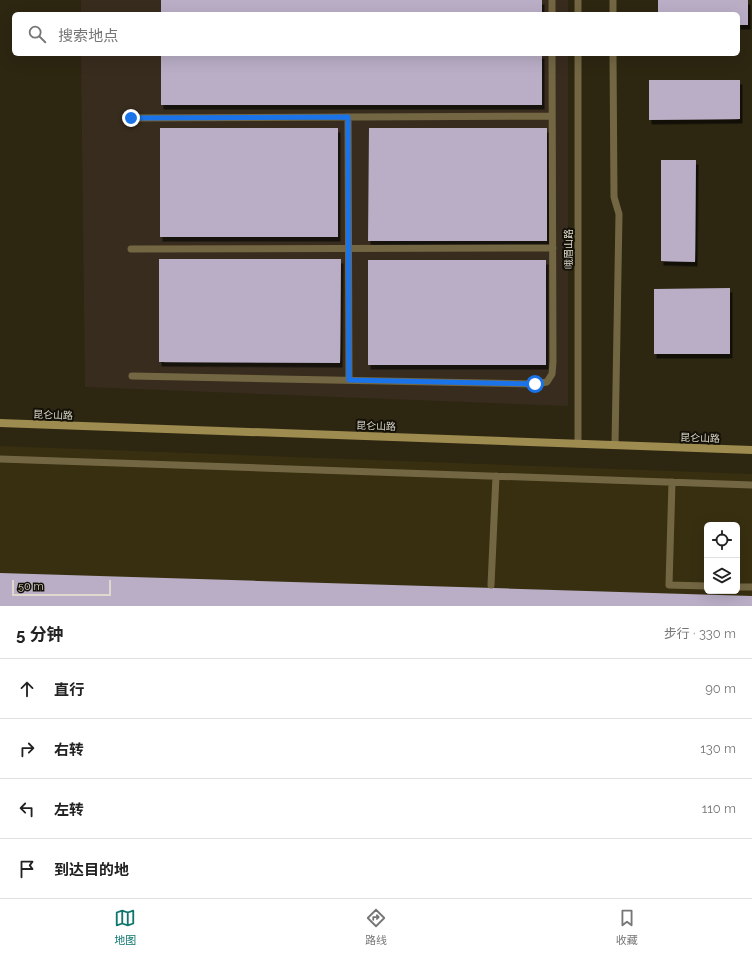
<!DOCTYPE html>
<html lang="zh">
<meta charset="utf-8">
<style>
:root{--surface:#fff;--page:#f6f6f6;--text:#222;--muted:#767676;--line:#e0e0e0;--accent:#0f766e}
body{margin:0;font-family:Raleway,"Noto Sans SC",sans-serif;background:var(--page);color:var(--text)}
.controls{position:absolute;right:12px;bottom:12px;display:grid;overflow:hidden;border-radius:6px;box-shadow:0 4px 16px #0002}
.controls button{width:36px;height:36px;display:grid;place-items:center;padding:0;border:0;border-bottom:1px solid var(--line);background:var(--surface);color:var(--text);font:20px sans-serif}
.scale{position:absolute;left:12px;bottom:10px;width:99px;box-sizing:border-box;padding-left:4px;border:2px solid #ddd9cc;border-top:0;font-size:11px;line-height:14px;white-space:nowrap;color:#ddd9cc;-webkit-text-stroke:3px #131007;paint-order:stroke}
.stop{position:absolute;width:12px;height:12px;margin:-9px;border:3px solid #1a73e8;border-radius:50%;background:#fff}
.stop.end{background:#1a73e8;border-color:#fff;box-shadow:0 1px 4px #0008}
.list{margin:0;padding:0;list-style:none}
h2{display:flex;justify-content:space-between;align-items:center;height:52px;margin:0;padding:0 16px;font-size:17px}
h2 small{font-size:13px;font-weight:400;color:var(--muted)}
.list li{display:grid;grid-template-columns:26px 1fr auto;gap:12px;align-items:center;box-sizing:border-box;height:60px;padding:0 16px;border-top:1px solid var(--line)}
.list b{display:block;font-size:15px;white-space:nowrap}
.list em{font-size:13px;font-style:normal;color:var(--muted)}
.icon{flex:none;width:22px;height:22px;fill:none;stroke:currentColor;stroke-width:2;stroke-linecap:round;stroke-linejoin:round}
.map{position:relative;flex:none;width:752px;height:606px;overflow:hidden}
.search{position:absolute;background:var(--surface);box-shadow:0 4px 16px #0002;left:12px;right:12px;top:12px;height:44px;display:flex;align-items:center;gap:10px;box-sizing:border-box;padding:0 14px;border-radius:6px;color:var(--muted);font-size:15px}
.sheet{height:292px;background:var(--surface)}
nav{display:flex;justify-content:space-around;align-items:center;box-sizing:border-box;height:56px;border-top:1px solid var(--line);background:var(--surface);font-size:11px;color:var(--muted)}
nav a{display:grid;justify-items:center;gap:2px}
nav .on{color:var(--accent)}
.map>svg:first-child{display:block}
</style>
<div class="map">
<svg width="752" height="606" viewBox="0 0 752 606">
<defs>
<filter id="shadow"><feDropShadow dx="2.5" dy="4.5" stdDeviation="0" flood-color="#0009"/></filter>
</defs>
<rect width="100%" height="100%" fill="#2d2611"/>
<path fill="#382c1e" d="M 81,0 L 568,0 L 568,14 L 81,14 Z
M 81,54 L 568,54 L 568,406 L 85,387 Z"/>
<path fill="#382f11" fill-rule="evenodd" d="M 0,446 L 752,474 L 752,606 L 0,606 ZM 707,525 L 737,525 L 737,591 L 707,591 Z"/>
<path fill="#b9aec6" filter="url(#shadow)" d="M 161,0 L 542,0 L 542,14 L 161,14 Z
M 658,0 L 748,0 L 748,25 L 738,25 L 738,14 L 658,14 Z
M 161,54 L 542,54 L 542,105 L 161,105 Z
M 649,80 L 740,80 L 740,119 L 649,120 Z
M 160,128 L 338,128 L 338,237 L 160,237 Z
M 369,128 L 547,128 L 547,241 L 368,241 Z
M 661,160 L 696,160 L 695,262 L 661,261 Z
M 159,259 L 341,259 L 340,363 L 159,362 Z
M 368,260 L 546,260 L 546,365 L 368,365 Z
M 730,288 L 730,354 L 654,354 L 654,289 Z
M 0,573 L 752,596 L 752,606 L 0,606 Z"/>
<g fill="none" stroke-linecap="round" stroke-linejoin="round">
<path stroke="#736743" stroke-width="7" d="M 552,0 L 552,14
M 578,0 L 578,14
M 613,0 L 613,14
M 578,54 L 578,444
M 613,54 L 614,197 L 619,214 L 615,445
M 348,117 L 349,380
M 131,118 L 552,116
M 131,249 L 553,248
M 132,376 L 535,384 L 547,382 L 552,374 L 553,362 L 552,54
M 0,459 L 752,485
M 672,482 L 669,585 L 707,586
M 491,585 L 496,476
M 737,587 L 752,587"/>
<path stroke="#9e8b50" stroke-width="8" d="M 0,423 L 752,450"/>
</g>
<g fill="none" stroke-linecap="round" stroke-linejoin="round">
<path stroke="#1a73e8" stroke-width="5" d="M 131,118 L 348,117 L 349,380 L 535,384"/>
</g>
<g text-anchor="middle" dominant-baseline="central" stroke-width="4" stroke-linejoin="round" paint-order="stroke">
<g font-size="10" fill="#ddd9cc" stroke="#131007">
<text transform="translate(568 249) rotate(-90)">峨眉山路</text>
<text transform="translate(53 415) rotate(2)">昆仑山路</text>
<text transform="translate(376 426) rotate(2)">昆仑山路</text>
<text transform="translate(700 438) rotate(2)">昆仑山路</text>
</g>
</g>
</svg>
<div class="controls">
<button><svg class="icon" aria-label="locate" viewBox="0 0 24 24"><circle cx="12" cy="12" r="6"/><path d="M12 2v4M12 18v4M2 12h4M18 12h4"/></svg></button>
<button><svg class="icon" aria-label="layers" viewBox="0 0 24 24"><path d="M12 4l9 5-9 5-9-5zM3 14l9 5 9-5"/></svg></button>
</div>
<div class="scale">50 m</div>
<div class="stop" style="left:535px;top:384px"></div>
<div class="stop end" style="left:131px;top:118px"></div>
<div class="search"><svg class="icon" aria-label="search" viewBox="0 0 24 24"><circle cx="10" cy="10" r="6"/><path d="M15 15l6 6"/></svg>搜索地点</div>
</div>
<section class="sheet">
<h2>5 分钟<small>步行 · 330 m</small></h2>
<ul class="list">
<li><svg class="icon" aria-label="ahead" viewBox="0 0 24 24"><path d="M12 20V5M6 11l6-6 6 6"/></svg><div><b>直行</b></div><em>90 m</em></li>
<li><svg class="icon" aria-label="right" viewBox="0 0 24 24"><path d="M7 20v-9h11M14 6l5 5-5 5"/></svg><div><b>右转</b></div><em>130 m</em></li>
<li><svg class="icon" aria-label="left" viewBox="0 0 24 24"><path d="M17 20v-9H6M10 6l-5 5 5 5"/></svg><div><b>左转</b></div><em>110 m</em></li>
<li><svg class="icon" aria-label="arrive" viewBox="0 0 24 24"><path d="M6 21V4h12l-3 4 3 4H6"/></svg><div><b>到达目的地</b></div></li>
</ul>
</section>
<nav>
<a class="on"><svg class="icon" aria-label="map" viewBox="0 0 24 24"><path d="M3 6l6-2 6 2 6-2v14l-6 2-6-2-6 2zM9 4v14M15 6v14"/></svg>地图</a>
<a><svg class="icon" aria-label="directions" viewBox="0 0 24 24"><path d="M12 3l9 9-9 9-9-9zM9 14v-3h6M13 9l2 2-2 2"/></svg>路线</a>
<a><svg class="icon" aria-label="saved" viewBox="0 0 24 24"><path d="M7 4h10v16l-5-4-5 4z"/></svg>收藏</a>
</nav>
